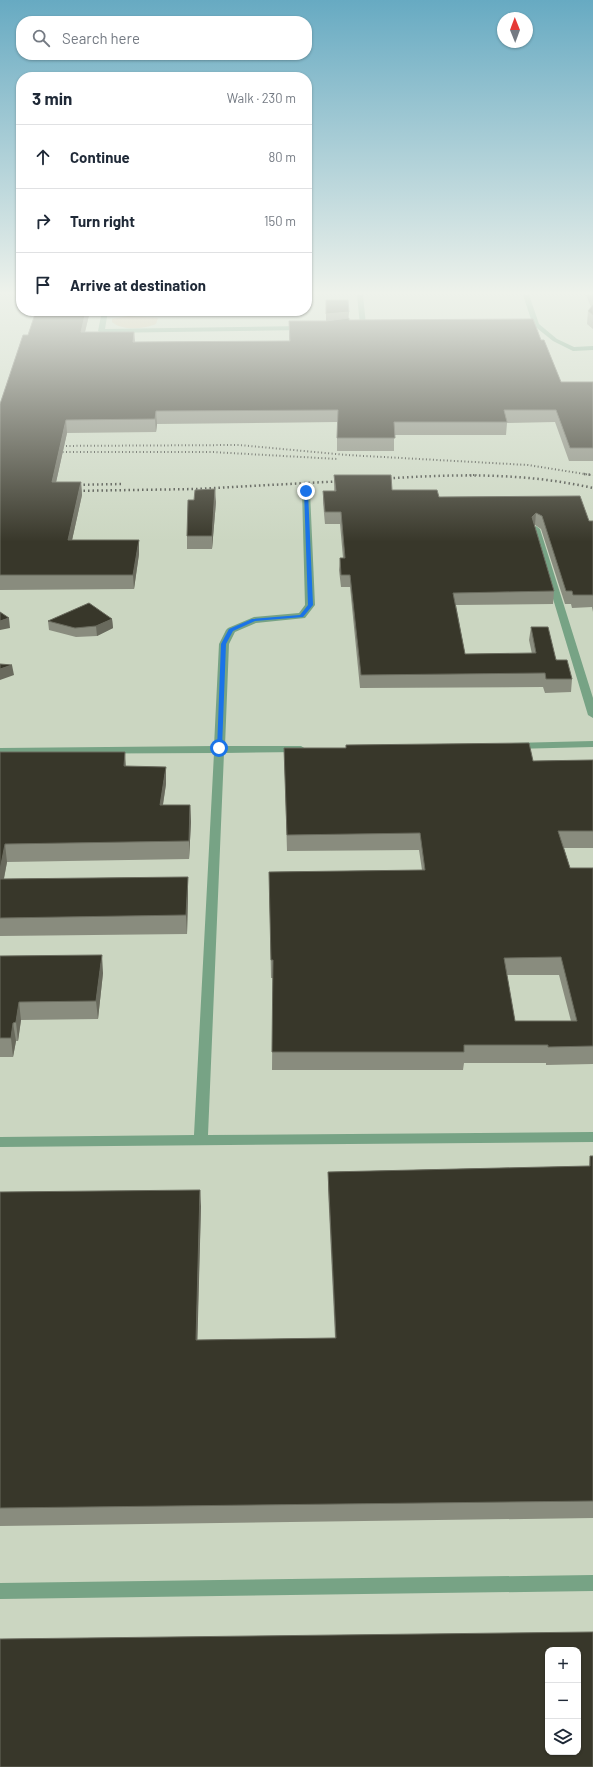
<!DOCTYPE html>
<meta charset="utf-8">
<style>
:root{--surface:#fff;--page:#f2f2f3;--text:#1f2937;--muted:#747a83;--line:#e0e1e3}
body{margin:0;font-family:Barlow,sans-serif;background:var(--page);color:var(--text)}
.controls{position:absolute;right:12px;bottom:12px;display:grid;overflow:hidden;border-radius:8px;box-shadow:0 1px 3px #0004}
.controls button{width:36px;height:36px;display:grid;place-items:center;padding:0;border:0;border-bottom:1px solid var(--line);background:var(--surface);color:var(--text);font:20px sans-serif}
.compass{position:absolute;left:497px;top:12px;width:36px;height:36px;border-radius:50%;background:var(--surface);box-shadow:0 1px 3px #0004;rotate:359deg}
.stop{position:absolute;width:12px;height:12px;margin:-9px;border:3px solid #1a73e8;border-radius:50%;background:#fff}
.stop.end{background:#1a73e8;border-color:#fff;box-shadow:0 1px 4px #0008}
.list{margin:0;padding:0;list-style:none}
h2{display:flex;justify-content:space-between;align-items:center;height:52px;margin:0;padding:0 16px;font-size:17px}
h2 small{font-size:13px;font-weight:400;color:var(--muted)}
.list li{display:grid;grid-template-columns:26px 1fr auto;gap:12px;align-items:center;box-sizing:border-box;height:64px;padding:0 16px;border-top:1px solid var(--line)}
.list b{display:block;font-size:15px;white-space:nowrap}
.list em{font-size:13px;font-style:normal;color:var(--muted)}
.icon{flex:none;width:22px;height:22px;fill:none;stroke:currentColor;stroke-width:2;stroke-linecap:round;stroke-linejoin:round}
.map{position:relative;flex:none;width:593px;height:1767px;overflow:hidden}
.search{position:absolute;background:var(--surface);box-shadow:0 1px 3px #0004;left:16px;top:16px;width:296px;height:44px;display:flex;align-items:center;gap:10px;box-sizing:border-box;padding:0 14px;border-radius:16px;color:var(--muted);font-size:15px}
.panel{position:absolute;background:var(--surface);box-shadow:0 1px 3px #0004;left:16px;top:72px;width:296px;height:244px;border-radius:16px}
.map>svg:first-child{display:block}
</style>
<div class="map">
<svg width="593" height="1767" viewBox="0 0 593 1767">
<rect width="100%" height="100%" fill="#dae1d3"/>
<path fill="#cbd6c1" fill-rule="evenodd" d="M 0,295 L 21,295 L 21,311 L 307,311 L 307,295 L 593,295 L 593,1767 L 0,1767 ZM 548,1650 L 578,1650 L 578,1752 L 548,1752 Z"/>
<path fill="#ccb794" d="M 128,316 L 158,318 L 156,324 C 144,329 122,331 112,322 L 112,319 Z"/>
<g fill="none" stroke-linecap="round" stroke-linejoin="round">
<path fill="#77a385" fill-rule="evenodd" d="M 357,295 L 363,295 L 366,325 L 363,327 L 360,325 Z
M 523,295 L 529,295 L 539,324 L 557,339 L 574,347 L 593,346 L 593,350 L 573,351 L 553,341 L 533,325 Z
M 102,311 L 108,311 L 105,329 L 304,326 L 307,328 L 304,330 L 101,333 L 98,331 Z
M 306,488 L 310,491 L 315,605 L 305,618 L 256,623 L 235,632 L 229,644 L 225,746 L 301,746 L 306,749 L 301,752 L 224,753 L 208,1135 L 593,1132 L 593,1142 L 0,1147 L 0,1137 L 194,1135 L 214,753 L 0,754 L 0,748 L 214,746 L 219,644 L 226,630 L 228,628 L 254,617 L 299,613 L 305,605 L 302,491 Z
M 536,526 L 540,529 L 593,698 L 593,718 L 588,715 L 532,529 Z
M 593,741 L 593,747 L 513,749 L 508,746 L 513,743 Z
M 593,1575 L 593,1591 L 0,1599 L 0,1583 Z"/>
<path stroke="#454841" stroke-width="2" stroke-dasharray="1 2.5" stroke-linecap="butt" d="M 52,446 L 239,445 L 347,455 L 528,465 L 591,475
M 52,452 L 212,452 L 338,459
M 466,475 L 477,475"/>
<path stroke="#454841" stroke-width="2.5" stroke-dasharray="1.5 3" stroke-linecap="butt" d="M 584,474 L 593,475
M 380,479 C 452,474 522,472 593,488
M 70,485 L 122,484
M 70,491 L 196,489 L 344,481"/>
</g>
<path fill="#898c7e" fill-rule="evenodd" d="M 586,295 L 593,295 L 593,329 L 587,324 L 588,311 L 591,307 Z
M 326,300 L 349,319 L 349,320 L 541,340 L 561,382 L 593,382 L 593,461 L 569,461 L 555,422 L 507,423 L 506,435 L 394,435 L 394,451 L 337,451 L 337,422 L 157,424 L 156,432 L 67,433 L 56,482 L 81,482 L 82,495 L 72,540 L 139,540 L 139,554 L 134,589 L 0,590 L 0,404 L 28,335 L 36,311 L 90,311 L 85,332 L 134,332 L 135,342 L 289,341 L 289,321 L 326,321 Z
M 334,475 L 392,490 L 589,521 L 593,521 L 593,612 L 592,607 L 572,608 L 571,604 L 565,604 L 541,529 L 535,525 L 534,526 L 554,591 L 553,604 L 456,605 L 465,654 L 532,654 L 529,640 L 531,627 L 572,679 L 571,692 L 545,693 L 543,687 L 360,688 L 350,587 L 341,587 L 339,570 L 340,558 L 343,558 L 340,524 L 325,524 L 323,503 L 323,491 L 334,491 Z
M 216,502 L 212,549 L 187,549 L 187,536 Z
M 112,619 L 113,628 L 97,636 L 76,637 L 49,630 L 48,621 Z
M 284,748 L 533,761 L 593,760 L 593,848 L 564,848 L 570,868 L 593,868 L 593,1064 L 546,1065 L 546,1063 L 464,1063 L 463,1070 L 272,1070 L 273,978 L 271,978 L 269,872 L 422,870 L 419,850 L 287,851 ZM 507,975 L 559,975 L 571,1021 L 515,1021 Z
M 0,752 L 126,766 L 166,784 L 163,805 L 190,805 L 191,822 L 189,859 L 7,862 L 4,879 L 188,877 L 188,895 L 187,934 L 0,936 Z
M 0,956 L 103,973 L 98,1019 L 21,1020 L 18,1041 L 16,1041 L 13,1057 L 0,1057 Z
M 590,1156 L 593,1156 L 593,1518 L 0,1526 L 0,1192 L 201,1206 L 197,1340 L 335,1338 L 328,1189 L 328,1172 L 589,1166 Z"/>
<path fill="#696a5d" d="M 86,311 L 90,311 L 82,344 L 81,332 Z
M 349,312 L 348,323 L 326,325 L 326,314 Z
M 134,332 L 135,344 L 133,342 Z
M 156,411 L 157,424 L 156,432 L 155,419 Z
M 66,420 L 67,433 L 53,496 L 52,482 Z
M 81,482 L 82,495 L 69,554 L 68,540 Z
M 215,489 L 216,502 L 212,549 L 212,536 Z
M 536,513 L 535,525 L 531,529 L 532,517 Z
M 139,540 L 139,554 L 134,589 L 133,575 Z
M 9,618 L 10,628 L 0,630 L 0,621 Z
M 112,619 L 113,628 L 97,636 L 96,626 Z
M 12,665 L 14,675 L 0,680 L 0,669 Z
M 125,752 L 126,769 L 124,766 Z
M 166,767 L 166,784 L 160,823 L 160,805 Z
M 190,805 L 191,822 L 189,859 L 189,841 Z
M 5,844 L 7,862 L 0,898 L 0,870 Z
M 188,877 L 188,895 L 187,934 L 186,915 Z
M 102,955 L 103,973 L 98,1019 L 96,1001 Z
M 19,1002 L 21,1020 L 18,1041 L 16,1022 Z
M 13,1023 L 16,1041 L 13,1057 L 11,1038 Z
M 200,1190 L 201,1206 L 197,1357 L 196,1340 Z"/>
<path fill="#38372a" stroke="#696a5d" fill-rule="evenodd" d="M 326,300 L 348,300 L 349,312 L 326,314 Z
M 593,305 L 593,315 L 588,311 Z
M 36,311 L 86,311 L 81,332 L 134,332 L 133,342 L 290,341 L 289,321 L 326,321 L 349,318 L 349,320 L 533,319 L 541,340 L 544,340 L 561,382 L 593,382 L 593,448 L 570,448 L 556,410 L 504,410 L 507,422 L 394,422 L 395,438 L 337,438 L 338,410 L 156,411 L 155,419 L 66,420 L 52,482 L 81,482 L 68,540 L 139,540 L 133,575 L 0,575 L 0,404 L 23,335 L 28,335 Z
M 334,475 L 391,475 L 392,490 L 437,490 L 439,497 L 580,496 L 589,521 L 593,521 L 593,595 L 573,595 L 572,591 L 566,591 L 542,516 L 536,513 L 532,517 L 554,591 L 453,593 L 465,654 L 536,653 L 531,627 L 548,627 L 556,660 L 567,660 L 572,679 L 546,679 L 545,673 L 361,675 L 350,575 L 341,575 L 340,558 L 345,558 L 341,512 L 325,512 L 323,491 L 336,491 Z
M 215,489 L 212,536 L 187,536 L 188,500 L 194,500 L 195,490 Z
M 89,603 L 112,619 L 96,626 L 75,628 L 48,621 Z
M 0,612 L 9,618 L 0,621 Z
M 0,664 L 12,665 L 0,669 Z
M 529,743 L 533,761 L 593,760 L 593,831 L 558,831 L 570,868 L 593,868 L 593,1046 L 548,1047 L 548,1045 L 464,1045 L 464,1052 L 272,1052 L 273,960 L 271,960 L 269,872 L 425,870 L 420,833 L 287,835 L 284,748 L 346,748 L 346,745 ZM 561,957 L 577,1021 L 515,1021 L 504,958 Z
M 0,752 L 125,752 L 124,766 L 166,767 L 160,805 L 190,805 L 189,841 L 5,844 L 0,870 Z
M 188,877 L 186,915 L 0,918 L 0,879 Z
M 102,955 L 96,1001 L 19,1002 L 16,1022 L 13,1023 L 11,1038 L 0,1038 L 0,956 Z
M 590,1156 L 593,1156 L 593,1501 L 0,1508 L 0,1192 L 200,1190 L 196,1340 L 336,1338 L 328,1172 L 590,1166 Z
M 593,1632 L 593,1767 L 0,1767 L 0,1639 ZM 548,1650 L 578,1650 L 578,1752 L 548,1752 Z"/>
<linearGradient id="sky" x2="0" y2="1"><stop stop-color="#67aac2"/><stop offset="0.54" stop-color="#eef2eb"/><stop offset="1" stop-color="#eef2eb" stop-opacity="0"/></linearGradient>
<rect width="593" height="542" fill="url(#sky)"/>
<path fill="#1a73e8" d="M 306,490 L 308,491 L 313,605 L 303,617 L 255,621 L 233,631 L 226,644 L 222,748 L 217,750 L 221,644 L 229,629 L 252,619 L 300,615 L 308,605 L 304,491 Z"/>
</svg>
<div class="controls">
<button>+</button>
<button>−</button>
<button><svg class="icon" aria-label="layers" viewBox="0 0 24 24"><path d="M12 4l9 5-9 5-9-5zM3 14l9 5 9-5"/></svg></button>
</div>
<svg class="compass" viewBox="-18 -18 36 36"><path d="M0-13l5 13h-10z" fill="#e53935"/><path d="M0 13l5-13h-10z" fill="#747a83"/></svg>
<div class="stop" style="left:219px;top:748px"></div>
<div class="stop end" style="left:306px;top:491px"></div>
<div class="search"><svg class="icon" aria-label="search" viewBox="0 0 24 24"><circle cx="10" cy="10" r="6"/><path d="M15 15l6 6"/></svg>Search here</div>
<section class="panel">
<h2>3 min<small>Walk · 230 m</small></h2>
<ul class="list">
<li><svg class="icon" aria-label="ahead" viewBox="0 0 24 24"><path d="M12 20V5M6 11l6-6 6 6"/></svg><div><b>Continue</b></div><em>80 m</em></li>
<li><svg class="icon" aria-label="right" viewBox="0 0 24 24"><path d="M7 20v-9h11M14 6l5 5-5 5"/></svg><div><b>Turn right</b></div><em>150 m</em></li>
<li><svg class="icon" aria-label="arrive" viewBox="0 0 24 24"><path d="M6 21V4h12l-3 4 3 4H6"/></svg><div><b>Arrive at destination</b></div></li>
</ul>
</section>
</div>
